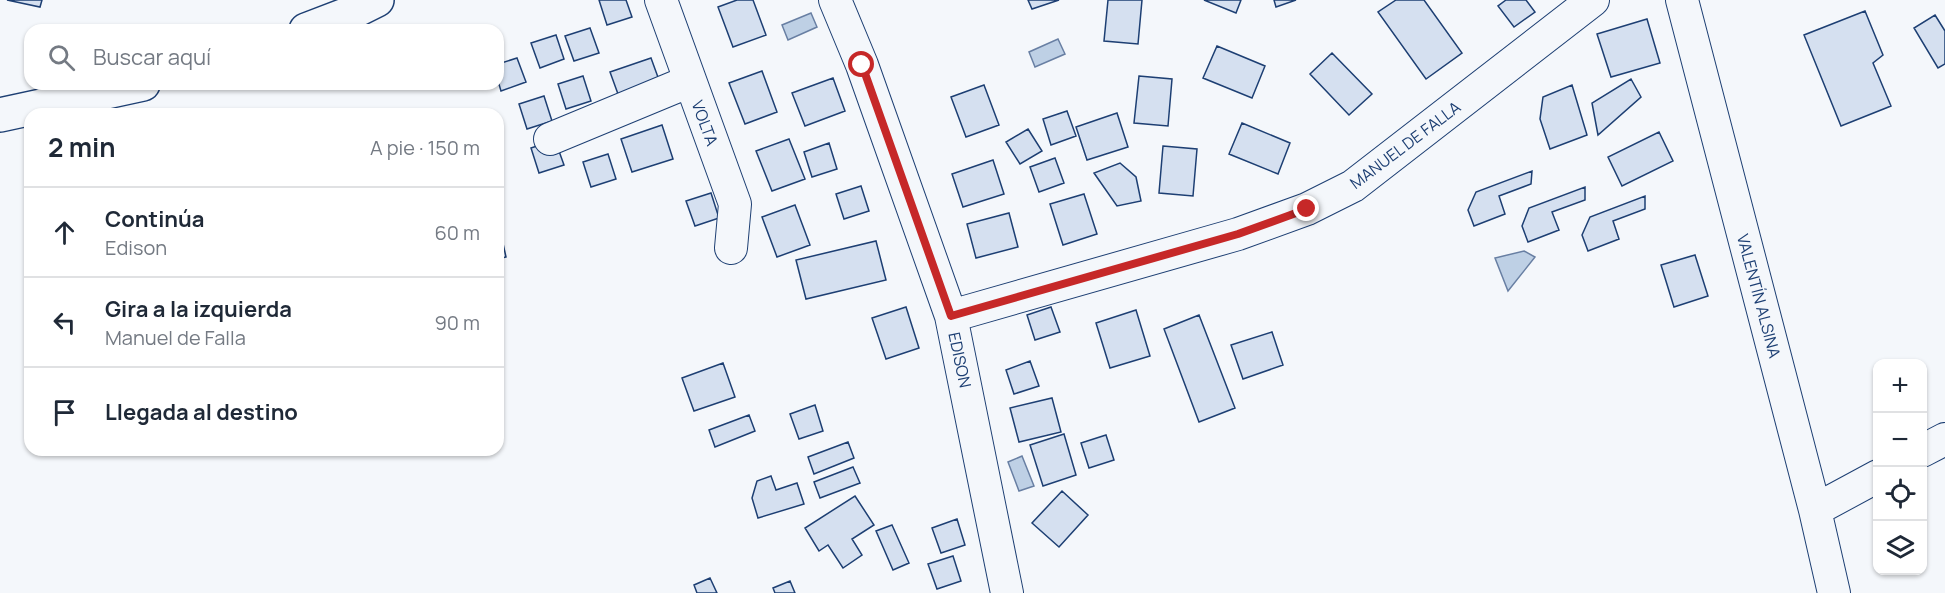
<!DOCTYPE html>
<html lang="es">
<meta charset="utf-8">
<style>
:root{--surface:#fff;--page:#f2f2f3;--text:#1f2937;--muted:#747a83;--line:#e0e1e3}
body{margin:0;font-family:Manrope,sans-serif;background:var(--page);color:var(--text)}
.controls{position:absolute;right:18px;bottom:18px;display:grid;overflow:hidden;border-radius:12px;box-shadow:0 2px 4px #0004}
.controls button{width:54px;height:54px;display:grid;place-items:center;padding:0;border:0;border-bottom:2px solid var(--line);background:var(--surface);color:var(--text);font:30px sans-serif}
.stop{position:absolute;width:18px;height:18px;margin:-14px;border:4px solid #c62828;border-radius:50%;background:#fff}
.stop.end{background:#c62828;border-color:#fff;box-shadow:0 2px 6px #0008}
.list{margin:0;padding:0;list-style:none}
h2{display:flex;justify-content:space-between;align-items:center;height:78px;margin:0;padding:0 24px;font-size:26px}
h2 small{font-size:20px;font-weight:400;color:var(--muted)}
.list li{display:grid;grid-template-columns:39px 1fr auto;gap:18px;align-items:center;box-sizing:border-box;height:90px;padding:0 24px;border-top:2px solid var(--line)}
.list b{display:block;font-size:22px;white-space:nowrap}
.list p{margin:0;font-size:20px;white-space:nowrap;color:var(--muted)}
.list em{font-size:20px;font-style:normal;color:var(--muted)}
.icon{flex:none;width:33px;height:33px;fill:none;stroke:currentColor;stroke-width:2;stroke-linecap:round;stroke-linejoin:round}
.map{position:relative;flex:none;width:1945px;height:593px;overflow:hidden}
.search{position:absolute;background:var(--surface);box-shadow:0 2px 4px #0004;left:24px;top:24px;width:480px;height:66px;display:flex;align-items:center;gap:15px;box-sizing:border-box;padding:0 21px;border-radius:18px;color:var(--muted);font-size:22px}
.panel{position:absolute;background:var(--surface);box-shadow:0 2px 4px #0004;left:24px;top:108px;width:480px;height:348px;border-radius:18px}
.map>svg:first-child{display:block}
</style>
<div class="map">
<svg width="1945" height="593" viewBox="0 0 1945 593">
<rect width="100%" height="100%" fill="#f4f7fb"/>
<path fill="#bed0e5" stroke="#687fa3" stroke-width="1.5" d="M 811,13 L 817,27 L 788,40 L 782,25 Z
M 1058,39 L 1065,54 L 1035,67 L 1029,52 Z
M 1524,251 L 1535,257 L 1508,291 L 1495,258 Z
M 1022,456 L 1034,486 L 1019,491 L 1008,462 Z"/>
<path fill="#d5e0f0" stroke="#1d3f73" stroke-width="1.5" d="M 7,0 L 42,0 L 40,7 Z
M 599,0 L 626,0 L 632,17 L 607,25 Z
M 737,0 L 753,0 L 766,35 L 733,47 L 718,7 Z
M 1028,0 L 1059,0 L 1032,9 Z
M 1108,0 L 1142,0 L 1138,44 L 1104,41 Z
M 1204,0 L 1241,0 L 1236,13 Z
M 1274,0 L 1296,0 L 1276,7 Z
M 1396,0 L 1424,0 L 1462,53 L 1426,79 L 1378,12 Z
M 1506,0 L 1526,0 L 1535,12 L 1514,27 L 1498,6 Z
M 1865,11 L 1883,55 L 1873,63 L 1891,106 L 1841,126 L 1804,35 Z
M 1935,15 L 1945,31 L 1945,64 L 1938,68 L 1914,28 Z
M 1647,19 L 1660,63 L 1611,77 L 1597,34 Z
M 590,28 L 599,53 L 574,61 L 565,36 Z
M 556,35 L 564,59 L 540,68 L 531,43 Z
M 1217,46 L 1265,66 L 1252,98 L 1203,78 Z
M 1332,53 L 1372,94 L 1349,115 L 1310,74 Z
M 517,58 L 526,82 L 501,91 L 498,81 L 498,64 Z
M 651,58 L 663,91 L 622,105 L 610,72 Z
M 762,71 L 777,112 L 745,124 L 729,83 Z
M 583,76 L 591,101 L 566,109 L 558,84 Z
M 1139,76 L 1172,79 L 1168,126 L 1134,123 Z
M 833,78 L 845,111 L 805,126 L 792,93 Z
M 1631,79 L 1641,97 L 1598,135 L 1592,103 Z
M 984,85 L 999,125 L 966,137 L 951,97 Z
M 1572,85 L 1587,135 L 1550,149 L 1540,119 L 1543,97 Z
M 544,96 L 552,121 L 527,129 L 519,104 Z
M 1067,111 L 1076,136 L 1051,145 L 1043,119 Z
M 1117,113 L 1128,147 L 1087,160 L 1076,127 Z
M 1242,123 L 1290,143 L 1278,174 L 1229,154 Z
M 662,125 L 673,159 L 632,172 L 621,139 Z
M 1028,129 L 1042,151 L 1020,164 L 1006,142 Z
M 1659,132 L 1673,161 L 1622,186 L 1608,157 Z
M 789,139 L 805,179 L 772,191 L 756,151 Z
M 555,140 L 564,165 L 539,173 L 531,148 Z
M 829,143 L 837,169 L 812,177 L 804,152 Z
M 1163,146 L 1197,149 L 1193,196 L 1159,193 Z
M 608,154 L 616,179 L 591,187 L 583,162 Z
M 1055,158 L 1064,183 L 1039,192 L 1030,167 Z
M 993,160 L 1004,194 L 963,207 L 952,174 Z
M 1120,163 L 1136,177 L 1141,201 L 1117,206 L 1094,173 Z
M 1532,171 L 1531,184 L 1499,196 L 1505,214 L 1474,226 L 1468,210 L 1476,192 Z
M 861,186 L 869,211 L 844,219 L 836,194 Z
M 1585,187 L 1585,200 L 1552,212 L 1559,230 L 1528,242 L 1522,226 L 1529,208 Z
M 711,193 L 719,218 L 695,226 L 686,201 Z
M 1084,194 L 1097,234 L 1063,245 L 1050,204 Z
M 1645,196 L 1645,209 L 1613,221 L 1619,239 L 1588,251 L 1582,235 L 1590,217 Z
M 795,205 L 810,245 L 777,257 L 762,217 Z
M 1009,213 L 1018,247 L 976,258 L 967,224 Z
M 498,221 L 506,257 L 498,259 Z
M 876,241 L 886,280 L 806,299 L 796,260 Z
M 1695,255 L 1708,296 L 1674,307 L 1661,265 Z
M 906,307 L 919,348 L 886,359 L 872,318 Z
M 1051,307 L 1060,332 L 1035,340 L 1027,315 Z
M 1136,310 L 1150,356 L 1110,368 L 1096,323 Z
M 1199,315 L 1235,408 L 1199,422 L 1164,329 Z
M 1272,332 L 1283,365 L 1243,379 L 1231,345 Z
M 1030,361 L 1039,386 L 1014,394 L 1006,370 Z
M 723,363 L 735,397 L 694,411 L 682,378 Z
M 1052,398 L 1061,432 L 1019,442 L 1010,408 Z
M 815,405 L 823,431 L 799,439 L 790,414 Z
M 749,415 L 755,431 L 715,447 L 709,430 Z
M 1064,434 L 1076,475 L 1043,486 L 1030,445 Z
M 1106,435 L 1114,460 L 1089,468 L 1081,443 Z
M 848,442 L 854,458 L 814,474 L 808,457 Z
M 853,467 L 860,483 L 820,498 L 814,482 Z
M 771,476 L 776,490 L 797,483 L 804,504 L 758,518 L 752,498 L 757,481 Z
M 1062,491 L 1088,515 L 1059,547 L 1032,523 Z
M 855,496 L 874,525 L 852,539 L 862,555 L 843,568 L 828,545 L 819,551 L 805,528 Z
M 957,519 L 965,545 L 941,553 L 932,528 Z
M 892,525 L 909,563 L 893,570 L 876,531 Z
M 953,556 L 961,581 L 937,589 L 928,564 Z
M 710,578 L 717,593 L 697,593 L 694,585 Z
M 790,581 L 795,593 L 775,593 L 773,588 Z"/>
<g fill="none" stroke-linecap="round" stroke-linejoin="round">
<g stroke="#1d3f73" stroke-width="34">
<path id="minor" d="M 661,0 L 735,204 L 731,248
M 835,0 L 862,65 L 951,316 L 1007,593
M 1682,0 L 1815,510 L 1834,593
M 550,139 L 690,81
M 951,316 L 1238,234 L 1307,209 L 1353,186 L 1593,0
M 1922,451 L 1945,439
M 1815,510 L 1878,476"/>
</g>
<g stroke="#1d3f73" stroke-width="36">
<path id="major" d="M 306,30 L 353,12 L 377,0
M 0,115 L 143,84"/>
</g>
<use href="#minor" stroke="#f4f7fb" stroke-width="32"/>
<use href="#major" stroke="#f4f7fb" stroke-width="33"/>
</g>
<g fill="none" stroke-linecap="round" stroke-linejoin="round">
<path stroke="#c62828" stroke-width="8" d="M 862,65 L 951,316 L 1238,234 L 1307,209"/>
</g>
<g text-anchor="middle" dominant-baseline="central" stroke-width="4.5" stroke-linejoin="round" paint-order="stroke">
<g font-size="16" fill="#1d3f73" stroke="#f4f7fb">
<text transform="translate(705 123) rotate(70)">VOLTA</text>
<text transform="translate(1405 145) rotate(-37)">MANUEL DE FALLA</text>
<text transform="translate(1759 296) rotate(75)">VALENTÍN ALSINA</text>
<text transform="translate(960 360) rotate(78)">EDISON</text>
</g>
</g>
</svg>
<div class="controls">
<button>+</button>
<button>−</button>
<button><svg class="icon" aria-label="locate" viewBox="0 0 24 24"><circle cx="12" cy="12" r="6"/><path d="M12 2v4M12 18v4M2 12h4M18 12h4"/></svg></button>
<button><svg class="icon" aria-label="layers" viewBox="0 0 24 24"><path d="M12 4l9 5-9 5-9-5zM3 14l9 5 9-5"/></svg></button>
</div>
<div class="stop" style="left:862px;top:65px"></div>
<div class="stop end" style="left:1307px;top:209px"></div>
<div class="search"><svg class="icon" aria-label="search" viewBox="0 0 24 24"><circle cx="10" cy="10" r="6"/><path d="M15 15l6 6"/></svg>Buscar aquí</div>
<section class="panel">
<h2>2 min<small>A pie · 150 m</small></h2>
<ul class="list">
<li><svg class="icon" aria-label="ahead" viewBox="0 0 24 24"><path d="M12 20V5M6 11l6-6 6 6"/></svg><div><b>Continúa</b><p>Edison</p></div><em>60 m</em></li>
<li><svg class="icon" aria-label="left" viewBox="0 0 24 24"><path d="M17 20v-9H6M10 6l-5 5 5 5"/></svg><div><b>Gira a la izquierda</b><p>Manuel de Falla</p></div><em>90 m</em></li>
<li><svg class="icon" aria-label="arrive" viewBox="0 0 24 24"><path d="M6 21V4h12l-3 4 3 4H6"/></svg><div><b>Llegada al destino</b></div></li>
</ul>
</section>
</div>
